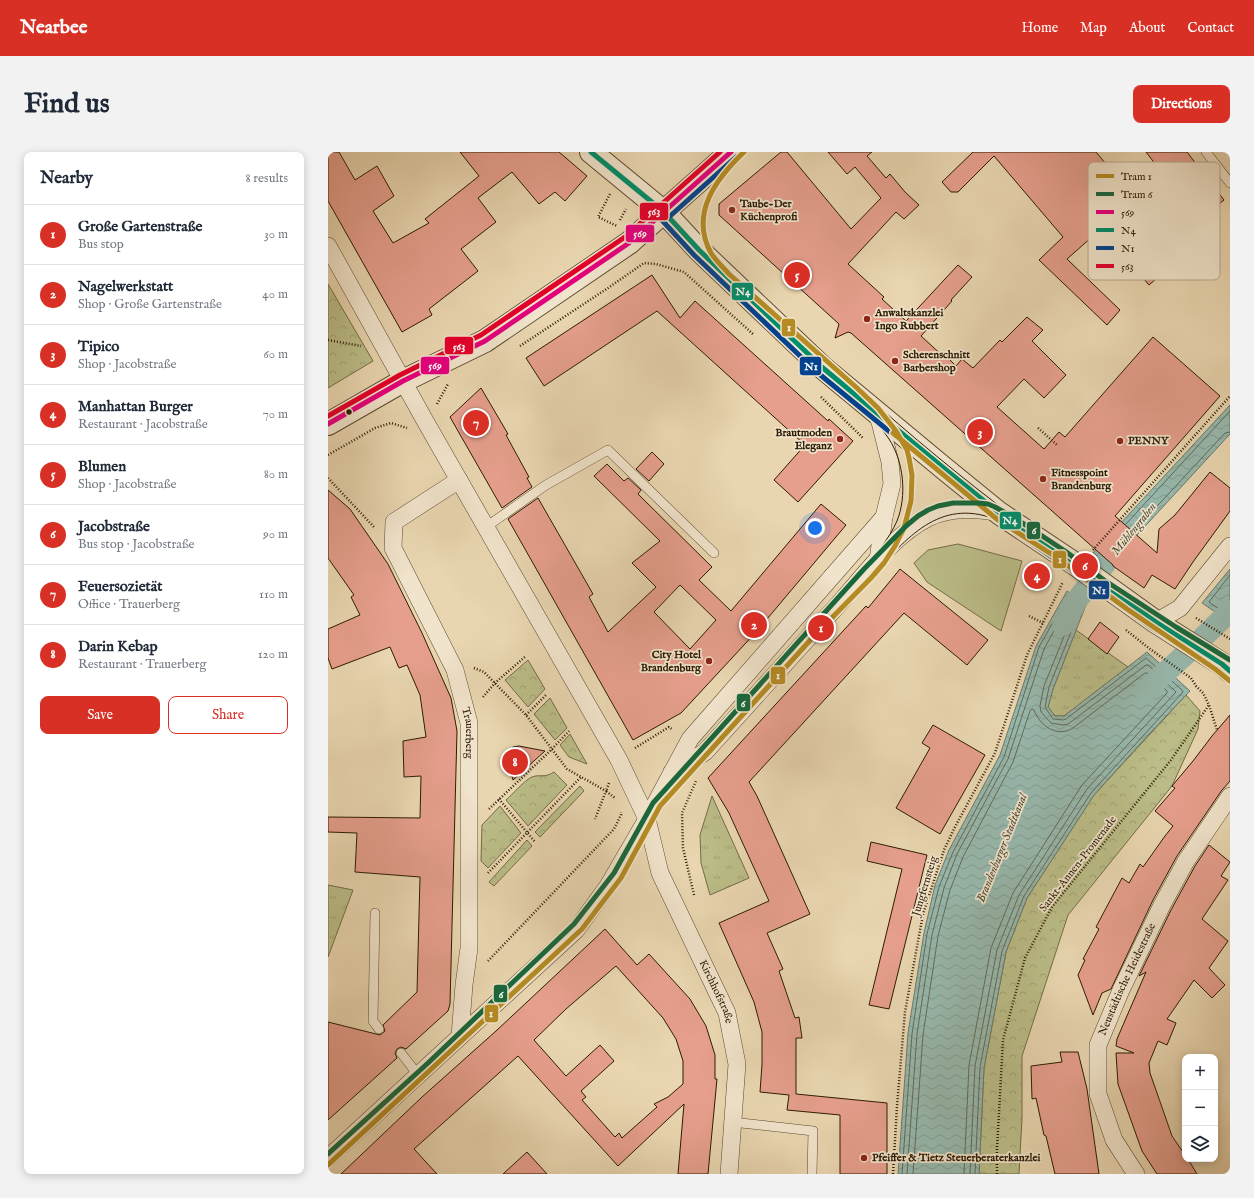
<!DOCTYPE html>
<meta charset="utf-8">
<style>
:root{--surface:#fff;--page:#f2f2f3;--text:#1f2937;--muted:#747a83;--line:#e0e1e3;--accent:#d93025}
body{margin:0;font-family:"IM FELL English",serif;background:var(--page);color:var(--text)}
.controls{position:absolute;right:12px;bottom:12px;display:grid;overflow:hidden;border-radius:8px;box-shadow:0 2px 10px #0003}
.controls button{width:36px;height:36px;display:grid;place-items:center;padding:0;border:0;border-bottom:1px solid var(--line);background:var(--surface);color:var(--text);font:20px sans-serif}
.you{position:absolute;left:487px;top:376px;width:14px;height:14px;margin:-10px;border:3px solid #fff;border-radius:50%;background:#1a73e8;box-shadow:0 0 0 6px #1a73e833}
.badge{display:grid;place-items:center;width:26px;height:26px;border-radius:50%;background:var(--accent);color:#fff;font-size:13px;font-weight:700}
.pin{position:absolute;translate:-50% -50%;border:2px solid #fff;box-shadow:0 1px 4px #0006}
.list{margin:0;padding:0;list-style:none}
h2{display:flex;justify-content:space-between;align-items:center;height:52px;margin:0;padding:0 16px;font-size:17px}
h2 small{font-size:13px;font-weight:400;color:var(--muted)}
.list li{display:grid;grid-template-columns:26px 1fr auto;gap:12px;align-items:center;box-sizing:border-box;height:60px;padding:0 16px;border-top:1px solid var(--line)}
.list b{display:block;font-size:15px;white-space:nowrap}
.list p{margin:0;font-size:13px;white-space:nowrap;color:var(--muted)}
.list em{font-size:13px;font-style:normal;color:var(--muted)}
.actions{display:flex;gap:8px;padding:12px 16px}
.actions a{flex:1;padding:9px 0;border:1px solid var(--accent);border-radius:8px;text-align:center;font-size:14px;color:var(--accent)}
.actions .main{background:var(--accent);color:#fff}
.icon{flex:none;width:22px;height:22px;fill:none;stroke:currentColor;stroke-width:2;stroke-linecap:round;stroke-linejoin:round}
.map{position:relative;flex:none;width:902px;height:1022px;overflow:hidden;border-radius:8px}
header{display:flex;align-items:center;gap:24px;box-sizing:border-box;height:56px;padding:0 20px;background:var(--accent);color:#fff}
header strong{font-size:19px}
nav{display:flex;gap:22px;margin-inline-start:auto;font-size:14px}
.intro{display:flex;align-items:center;justify-content:space-between;box-sizing:border-box;height:96px;padding:0 24px}
h1{margin:0;font-size:28px}
.button{padding:10px 18px;border-radius:8px;background:var(--accent);color:#fff;font-size:14px;font-weight:700}
main{display:flex;gap:24px;padding:0 24px}
aside{flex:1;background:var(--surface);border-radius:8px;box-shadow:0 2px 10px #0003}
.map>svg:first-child{display:block}
</style>
<header>
<strong>Nearbee</strong>
<nav><a>Home</a><a>Map</a><a>About</a><a>Contact</a></nav>
</header>
<div class="intro"><h1>Find us</h1><a class="button">Directions</a></div>
<main>
<aside>
<h2>Nearby<small>8 results</small></h2>
<ul class="list">
<li><span class="badge">1</span><div><b>Große Gartenstraße</b><p>Bus stop</p></div><em>30 m</em></li>
<li><span class="badge">2</span><div><b>Nagelwerkstatt</b><p>Shop · Große Gartenstraße</p></div><em>40 m</em></li>
<li><span class="badge">3</span><div><b>Tipico</b><p>Shop · Jacobstraße</p></div><em>60 m</em></li>
<li><span class="badge">4</span><div><b>Manhattan Burger</b><p>Restaurant · Jacobstraße</p></div><em>70 m</em></li>
<li><span class="badge">5</span><div><b>Blumen</b><p>Shop · Jacobstraße</p></div><em>80 m</em></li>
<li><span class="badge">6</span><div><b>Jacobstraße</b><p>Bus stop · Jacobstraße</p></div><em>90 m</em></li>
<li><span class="badge">7</span><div><b>Feuersozietät</b><p>Office · Trauerberg</p></div><em>110 m</em></li>
<li><span class="badge">8</span><div><b>Darin Kebap</b><p>Restaurant · Trauerberg</p></div><em>120 m</em></li>
</ul>
<div class="actions"><a class="main">Save</a><a>Share</a></div>
</aside>
<div class="map">
<svg width="902" height="1022" viewBox="0 0 902 1022">
<defs>
<pattern id="grass-tufts" width="24" height="20" patternUnits="userSpaceOnUse"><rect width="24" height="20" fill="#bbbd88"/><path d="M3 7l-1-3M5 7V3M7 7l1-3M15 17l-1-3M17 17v-4M19 17l1-3" fill="none" stroke="#a1a274"/></pattern>
<pattern id="park-crowns" width="20" height="18" patternUnits="userSpaceOnUse"><rect width="20" height="18" fill="#bbbd88"/><path d="M2 6a3 3 0 1 1 6 0M12 15a3 3 0 1 1 6 0" fill="none" stroke="#a1a274"/></pattern>
<pattern id="water-waves" width="16" height="10" patternUnits="userSpaceOnUse"><rect width="16" height="10" fill="#97b9ae"/><path d="M0 5q4-4 8 0t8 0" fill="none" stroke="#829e94"/></pattern>
</defs>
<rect width="100%" height="100%" fill="#e9d6b0"/>
<filter id="stains"><feTurbulence type="fractalNoise" baseFrequency=".005" numOctaves="4"/><feColorMatrix values="0 0 0 0 .2 0 0 0 0 .09 0 0 0 0 .02 0 0 0 .5 -.17"/></filter>
<radialGradient id="worn" r=".72"><stop offset=".6" stop-color="#630" stop-opacity="0"/><stop offset="1" stop-color="#630" stop-opacity=".3"/></radialGradient>
<path fill="url(#grass-tufts)" stroke="#746c46" d="M 748,478 L 800,515 L 736,564 L 727,564 L 720,555 L 725,537 Z
M 384,644 L 421,726 L 382,743 L 373,711 L 372,683 Z
M 0,733 L 25,738 L 0,805 Z"/>
<path fill="url(#park-crowns)" stroke="#746c46" d="M 0,132 L 45,209 L 0,236 Z
M 200,508 L 217,537 L 200,555 L 177,528 Z
M 858,543 L 872,559 L 870,577 L 844,634 L 740,763 L 694,904 L 694,966 L 691,1022 L 651,1022 L 656,916 L 678,800 L 699,746 L 766,643 Z
M 222,546 L 239,576 L 227,588 L 206,562 Z
M 242,582 L 259,612 L 241,605 L 232,593 Z
M 226,620 L 239,633 L 200,674 L 178,648 C 185,642 194,631 202,626 C 210,621 216,627 226,620 Z
M 252,634 L 256,639 L 212,685 L 207,680 Z
M 172,654 L 193,681 L 160,716 L 153,709 L 154,673 Z
M 199,688 L 204,694 L 166,734 L 161,730 Z"/>
<path fill="#bbbd88" stroke="#746c46" d="M 630,392 L 694,409 L 673,479 L 599,430 L 586,411 L 600,398 Z"/>
<path fill="url(#water-waves)" stroke="#6c7a6a" d="M 902,253 L 902,282 L 809,383 L 785,415 L 765,401 Z
M 902,417 L 902,470 L 874,451 Z
M 739,439 L 758,453 L 725,537 L 720,555 L 727,564 L 736,564 L 819,500 L 862,539 L 821,582 L 766,643 L 699,746 L 678,800 L 656,916 L 651,1022 L 570,1022 L 580,881 L 596,781 L 607,733 L 621,698 L 672,603 L 708,494 Z"/>
<g fill="none" stroke-linecap="round" stroke-linejoin="round">
<path stroke="#626a58" stroke-width="1" d="M 798,372 L 902,259
M 806,379 L 897,281 L 902,280
M 902,423 L 881,450 L 902,465
M 574,1022 L 584,882 L 599,782 L 611,735 L 625,700 L 676,605 L 711,495 L 733,456 L 739,446 L 741,446 L 752,454 L 753,455 L 721,535 L 717,555 L 725,567 L 735,568 L 738,567 L 818,506 L 854,538 L 855,540 L 763,641 L 696,744 L 674,799 L 652,915 L 647,1022
M 579,1022 L 589,882 L 604,783 L 616,736 L 629,702 L 680,607 L 716,497 L 737,459 L 741,453 L 742,453 L 746,455 L 747,457 L 716,534 L 712,554 L 713,560 L 723,571 L 735,573 L 740,572 L 818,513 L 820,513 L 848,540 L 759,637 L 691,743 L 669,798 L 647,914 L 642,1022
M 585,1022 L 595,883 L 610,784 L 622,738 L 635,705 L 685,610 L 702,559 L 704,557 L 706,558 C 712,574 729,586 745,576 L 817,521 L 819,521 L 839,539 L 839,541 L 754,633 L 685,741 L 663,796 L 641,913 L 636,1022"/>
<path stroke="#97b9ae" stroke-width="22" d="M 735,473 L 749,448 L 796,387
M 817,539 L 860,500 L 902,459"/>
</g>
<path fill="#e69f8d" stroke="#2c1b03" fill-rule="evenodd" d="M 0,0 L 11,0 L 27,28 L 49,14 L 66,44 L 45,59 L 65,91 L 101,71 L 97,67 L 151,24 L 132,0 L 231,0 L 259,24 L 237,49 L 227,40 L 211,52 L 184,20 L 150,46 L 168,70 L 133,97 L 150,119 L 101,157 L 104,163 L 74,180 L 0,49 Z
M 453,0 L 459,0 L 523,77 L 553,46 L 527,15 L 519,22 L 500,0 L 544,0 L 539,4 L 558,26 L 562,22 L 577,40 L 591,53 L 576,67 L 568,60 L 520,112 L 556,145 L 554,147 L 578,169 L 630,113 L 644,125 L 623,148 L 624,149 L 593,184 L 616,205 L 618,204 L 628,214 L 634,207 L 645,216 L 672,188 L 674,190 L 699,165 L 715,178 L 704,189 L 738,223 L 716,246 L 696,227 L 669,255 L 716,297 L 731,280 L 737,285 L 825,185 L 892,244 L 787,364 L 829,401 L 831,377 L 847,363 L 882,320 L 902,336 L 902,359 L 865,410 L 847,437 L 824,423 L 816,436 L 785,414 L 785,413 L 523,181 L 520,180 L 507,186 L 511,172 L 391,63 L 391,52 Z
M 645,0 L 768,0 L 798,36 L 789,43 L 822,80 L 810,90 L 836,120 L 821,133 L 773,77 L 739,107 L 792,158 L 779,173 L 711,108 L 735,85 L 666,4 L 630,40 L 623,40 L 614,30 Z
M 818,0 L 859,0 L 896,48 L 870,68 Z
M 324,123 L 352,166 L 367,149 L 500,269 L 501,267 L 525,289 L 470,350 L 446,328 L 477,293 L 329,159 L 216,234 L 198,206 Z
M 153,236 L 180,282 L 178,283 L 201,325 L 199,326 L 204,335 L 174,356 L 122,265 Z
M 324,300 L 336,312 L 321,329 L 308,317 Z
M 279,312 L 296,329 L 300,326 L 313,338 L 310,342 L 384,415 L 371,428 L 403,459 L 493,352 L 518,373 L 429,479 L 353,561 L 305,588 L 180,367 L 210,346 L 265,442 L 261,445 L 280,480 L 328,435 L 304,411 L 332,389 L 266,324 ZM 352,433 L 388,468 L 362,497 L 326,460 Z
M 0,338 L 22,357 L 60,412 L 94,481 L 123,546 L 129,579 L 122,852 L 120,859 L 78,897 L 73,895 L 69,897 L 67,901 L 69,906 L 0,968 L 0,870 L 52,883 L 57,879 L 55,873 L 89,840 L 92,725 L 27,720 L 29,681 L 0,680 L 0,665 L 92,666 L 93,624 L 76,625 L 75,589 L 98,585 L 92,543 L 79,513 L 71,516 L 62,495 L 4,517 L 0,506 L 0,477 L 32,463 L 23,445 L 26,443 L 0,406 Z
M 572,417 L 660,488 L 639,513 L 576,461 L 421,630 L 429,644 L 482,762 L 439,781 L 455,817 L 451,819 L 467,866 L 471,865 L 474,886 L 468,886 L 468,942 L 559,951 L 559,1022 L 512,1022 L 512,963 L 459,958 L 461,943 L 432,940 L 434,912 L 434,880 L 426,850 L 391,771 L 441,749 L 401,661 L 380,626 L 538,454 L 540,456 Z
M 772,470 L 791,485 L 779,502 L 760,487 Z
M 902,563 L 902,629 L 894,638 L 849,704 L 825,748 L 783,837 L 774,841 L 765,863 L 750,823 L 757,808 L 755,807 L 771,777 L 768,775 L 794,726 L 801,731 L 812,712 L 815,715 L 837,684 L 845,674 L 827,659 L 847,636 L 844,634 L 865,609 L 884,584 Z
M 605,573 L 657,603 L 612,682 L 568,656 L 602,596 L 594,591 Z
M 191,594 L 217,599 L 185,628 L 179,607 L 179,602 L 185,595 Z
M 543,690 L 599,703 L 561,857 L 541,853 L 574,717 L 539,709 Z
M 881,693 L 902,710 L 893,724 L 900,728 L 874,767 L 900,789 L 881,816 L 897,833 L 884,846 L 866,828 L 839,867 L 848,871 L 839,893 L 830,889 L 821,911 L 822,921 L 844,984 L 857,1003 L 857,1007 L 860,1007 L 869,1022 L 829,1022 L 814,999 L 790,932 L 788,901 L 806,901 L 788,894 L 789,887 L 818,820 L 811,824 L 843,758 L 867,714 Z
M 277,777 L 309,813 L 321,802 L 362,847 L 378,874 L 387,903 L 387,927 L 389,927 L 380,1022 L 350,1022 L 356,952 L 290,1014 L 190,904 L 86,997 L 109,1022 L 13,1022 L 94,945 L 168,879 ZM 288,814 L 335,866 L 348,887 L 355,909 L 355,932 L 340,945 L 326,952 L 329,955 L 294,986 L 291,981 L 287,985 L 254,948 L 258,945 L 253,939 L 286,909 L 272,893 L 238,924 L 206,888 L 238,857 Z
M 732,900 L 750,900 L 759,937 L 771,1022 L 727,1022 L 718,984 L 716,983 L 708,946 L 704,947 L 703,914 L 734,910 Z
M 199,1000 L 219,1022 L 175,1022 Z"/>
<g fill="none" stroke-linecap="round" stroke-linejoin="round">
<g stroke="#5b4a2e" stroke-width="10">
<path id="service" d="M 878,0 L 902,31
M 158,375 L 218,333 L 280,298 L 386,401
M 47,761 L 45,869 L 51,877
M 73,901 L 90,923
M 404,970 L 485,979 L 484,1022"/>
</g>
<g stroke="#5b4a2e" stroke-width="18">
<g id="minor">
<path id="s1" d="M 0,94 L 96,267 L 291,608 L 319,667 L 332,721 L 399,861 L 409,912 L 401,1022"/>
<path d="M 548,260 L 552,270 L 562,310 L 564,332 L 556,365 L 550,408"/>
<path id="s2" d="M 131,328 L 66,370 L 65,396 L 127,518 L 141,571 L 141,796 L 136,833 L 132,884"/>
<path d="M 828,470 L 852,456 L 902,394"/>
<path d="M 344,620 L 377,600 C 421,551 465,503 509,454 C 534,426 566,382 600,366 C 622,355 647,356 671,361"/>
<path d="M 0,1006 L 248,778 L 280,734 L 319,667 L 362,587 L 556,365"/>
<path id="s3" d="M 808,1022 L 786,988 L 770,942 L 770,893 L 793,838 L 834,753 L 858,709 L 902,644"/>
</g>
</g>
<g stroke="#5b4a2e" stroke-width="24">
<path id="tertiary" d="M 263,0 L 336,60 L 371,98 L 495,216 L 618,318 L 671,361 L 750,414 L 828,470 L 894,512 L 902,519
M 0,272 L 75,229 L 157,189 L 301,91 L 403,0"/>
</g>
<path stroke="#2c1b03" stroke-width="2.5" stroke-dasharray="1 2" stroke-linecap="butt" d="M 282,42 L 270,65 L 289,74
M 292,68 L 298,57
M 0,188 L 33,194
M 192,194 L 280,136 L 316,111 L 328,112 L 356,120 L 426,183
M 493,245 L 535,286
M 109,252 L 120,232
M 710,276 L 729,293
M 0,303 L 47,276 L 63,271 L 79,276
M 0,326 L 46,375
M 765,398 L 902,244
M 701,464 L 715,471
M 868,466 L 902,487
M 798,478 L 822,497 L 863,526 L 868,534 L 875,541 L 881,553 L 889,578
M 146,516 L 156,520 L 198,563 L 239,617 L 278,639 L 267,667
M 155,545 L 167,531 L 198,504
M 198,563 L 219,542
M 307,596 L 341,575 L 345,578
M 281,631 L 278,639 L 287,646
M 171,647 L 207,690
M 161,657 L 223,598 L 241,579
M 160,721 L 253,625
M 366,743 L 355,696 L 354,661 L 368,629
M 160,809 L 286,677 L 293,663 L 293,660
M 565,1022 L 569,954 L 577,860 L 595,762 L 616,698 L 627,675 L 667,601 L 699,503 L 735,430
M 669,1022 L 669,997 L 675,888 L 697,806 L 724,755 L 843,608 L 881,553"/>
<use href="#service" stroke="#f1e4cc" stroke-width="9"/>
<use href="#minor" stroke="#f1e4cc" stroke-width="17"/>
<use href="#tertiary" stroke="#f1e4cc" stroke-width="22"/>
<path stroke="#2c1b03" stroke-width="1" d="M 533,239 C 583,284 634,326 687,366
M 518,243 C 533,257 550,270 561,287 C 576,310 579,344 569,369 C 561,387 548,402 536,417
M 543,425 C 575,391 607,348 661,365 C 668,368 674,372 680,375"/>
<g stroke="#f1e4cc" stroke-width="8">
<path id="bus-1" d="M 0,272 L 75,229 L 157,189 L 301,91 L 403,0"/>
</g>
<g stroke="#f1e4cc" stroke-width="8">
<path id="bus-2" d="M 263,0 L 336,60 L 371,98 L 495,216 L 618,318 L 671,361 L 750,414 L 828,470 L 894,512 L 902,519"/>
</g>
<g stroke="#f1e4cc" stroke-width="8">
<path id="bus-3" d="M 331,65 L 366,103 L 490,221 L 667,366 L 746,420 L 824,476 L 890,518 L 897,524
M 341,65 L 408,5"/>
</g>
<g stroke="#f1e4cc" stroke-width="8">
<path id="bus-4" d="M 0,264 L 72,223 L 153,183 L 297,85 L 392,0"/>
</g>
<use href="#bus-1" stroke="#e5007d" stroke-width="5"/>
<use href="#bus-2" stroke="#008d6a" stroke-width="5"/>
<use href="#bus-3" stroke="#02428e" stroke-width="5"/>
<use href="#bus-4" stroke="#e4002b" stroke-width="5"/>
<g stroke="#f1e4cc" stroke-width="8">
<path id="tram-1" d="M 565,281 L 670,368 L 731,407 L 799,457 L 887,517 L 902,529
M 0,1013 L 254,777 L 293,726 L 332,654 L 486,484 L 543,426 L 556,411 L 567,394 L 576,376 L 583,349 L 584,323 L 581,306 L 579,298 L 568,279 L 550,256 L 529,236 L 401,122 C 395,115 388,109 383,101 C 361,61 389,26 416,0"/>
</g>
<g stroke="#f1e4cc" stroke-width="8">
<path id="tram-2" d="M 0,1002 L 100,911 L 246,772 L 286,721 L 325,651 L 536,417 L 578,374 L 590,364 L 600,358 L 610,354 L 625,351 L 650,351 L 660,352 L 667,355 L 687,366 L 737,399 L 776,428 L 848,475 L 902,508"/>
</g>
<use href="#tram-1" stroke="#b58b23" stroke-width="5"/>
<use href="#tram-2" stroke="#18683c" stroke-width="5"/>
</g>
<g fill="#8f2418" stroke="#f1e4cc" stroke-width="1.5">
<circle cx="404" cy="58" r="4"/>
<circle cx="539" cy="167" r="4"/>
<circle cx="567" cy="209" r="4"/>
<circle cx="512" cy="287" r="4"/>
<circle cx="792" cy="289" r="4"/>
<circle cx="715" cy="327" r="4"/>
<circle cx="381" cy="509" r="4"/>
<circle cx="536" cy="1006" r="4"/>
</g>
<circle fill="#2c1b03" stroke="#f1e4cc" stroke-width="1.5" cx="21" cy="260" r="3.5"/>
<g text-anchor="middle" dominant-baseline="central" stroke-width="3.5" stroke-linejoin="round" paint-order="stroke">
<g font-size="11" font-weight="bold" fill="#2c1b03" stroke="#f1e4cc" text-anchor="start">
<text x="412" y="52">Taube-Der<tspan x="412" dy="13">Küchenprofi</tspan></text>
<text x="547" y="161">Anwaltskanzlei<tspan x="547" dy="13">Ingo Rubbert</tspan></text>
<text x="575" y="203">Scherenschnitt<tspan x="575" dy="13">Barbershop</tspan></text>
<text x="504" y="281" text-anchor="end">Brautmoden<tspan x="504" dy="13">Eleganz</tspan></text>
<text x="800" y="289">PENNY</text>
<text x="723" y="321">Fitnesspoint<tspan x="723" dy="13">Brandenburg</tspan></text>
<text x="373" y="503" text-anchor="end">City Hotel<tspan x="373" dy="13">Brandenburg</tspan></text>
<text x="544" y="1006">Pfeiffer &amp; Tietz Steuerberaterkanzlei</text>
</g>
<g font-size="11" fill="#2c1b03" stroke="#f1e4cc">
<text stroke="none"><textPath href="#s2" startOffset="305">Trauerberg</textPath></text>
<text transform="translate(750 712) rotate(-52)">Sankt-Annen-Promenade</text>
<text transform="translate(597 734) rotate(-73)">Jungfernsteig</text>
<text stroke="none"><textPath href="#s3" startOffset="210">Neustädtische Heidestraße</textPath></text>
<text stroke="none"><textPath href="#s1" startOffset="843">Kirchhofstraße</textPath></text>
</g>
<g font-size="12" font-style="italic" fill="#4c4a36" stroke="#f1e4cc">
<text transform="translate(806 377) rotate(-51)">Mühlengraben</text>
<text transform="translate(674 696) rotate(-68)">Brandenburger Stadtkanal</text>
</g>
</g>
<rect x="760" y="10" width="132" height="118" rx="6" fill="#f1e4cc" stroke="#b6a890" stroke-width="1"/>
<rect x="768" y="22" width="18" height="4" fill="#b58b23"/>
<rect x="768" y="40" width="18" height="4" fill="#18683c"/>
<rect x="768" y="58" width="18" height="4" fill="#e5007d"/>
<rect x="768" y="76" width="18" height="4" fill="#008d6a"/>
<rect x="768" y="94" width="18" height="4" fill="#02428e"/>
<rect x="768" y="112" width="18" height="4" fill="#e4002b"/>
<g font-size="11" fill="#2c1b03">
<text x="793" y="28">Tram 1</text>
<text x="793" y="46">Tram 6</text>
<text x="793" y="64">569</text>
<text x="793" y="82">N4</text>
<text x="793" y="100">N1</text>
<text x="793" y="118">563</text>
</g>
<g stroke="#f1e4cc" stroke-width="1.5">
<rect x="311" y="50" width="30" height="19" rx="4" fill="#e4002b"/>
<rect x="297" y="72" width="30" height="19" rx="4" fill="#e5007d"/>
<rect x="403" y="130" width="23" height="19" rx="4" fill="#008d6a"/>
<rect x="453" y="166" width="15" height="19" rx="4" fill="#b58b23"/>
<rect x="116" y="184" width="30" height="19" rx="4" fill="#e4002b"/>
<rect x="92" y="204" width="30" height="19" rx="4" fill="#e5007d"/>
<rect x="471" y="204" width="23" height="20" rx="4" fill="#02428e"/>
<rect x="671" y="359" width="23" height="19" rx="4" fill="#008d6a"/>
<rect x="698" y="369" width="15" height="19" rx="4" fill="#18683c"/>
<rect x="724" y="398" width="15" height="19" rx="4" fill="#b58b23"/>
<rect x="760" y="428" width="22" height="20" rx="4" fill="#02428e"/>
<rect x="442" y="514" width="16" height="19" rx="4" fill="#b58b23"/>
<rect x="408" y="541" width="15" height="19" rx="4" fill="#18683c"/>
<rect x="165" y="832" width="15" height="19" rx="4" fill="#18683c"/>
<rect x="156" y="852" width="15" height="19" rx="4" fill="#b58b23"/>
</g>
<g font-size="11" text-anchor="middle" font-weight="bold" fill="#fff">
<text x="326" y="63">563</text>
<text x="312" y="85">569</text>
<text x="415" y="143">N4</text>
<text x="461" y="179">1</text>
<text x="131" y="198">563</text>
<text x="107" y="217">569</text>
<text x="483" y="218">N1</text>
<text x="682" y="372">N4</text>
<text x="706" y="382">6</text>
<text x="732" y="411">1</text>
<text x="771" y="442">N1</text>
<text x="450" y="527">1</text>
<text x="415" y="555">6</text>
<text x="173" y="846">6</text>
<text x="163" y="865">1</text>
</g>
<rect width="100%" height="100%" filter="url(#stains)"/>
<rect width="100%" height="100%" fill="url(#worn)"/>
</svg>
<div class="controls">
<button>+</button>
<button>−</button>
<button><svg class="icon" aria-label="layers" viewBox="0 0 24 24"><path d="M12 4l9 5-9 5-9-5zM3 14l9 5 9-5"/></svg></button>
</div>
<div class="you"></div>
<div class="pin badge" style="left:493px;top:476px">1</div>
<div class="pin badge" style="left:426px;top:473px">2</div>
<div class="pin badge" style="left:652px;top:280px">3</div>
<div class="pin badge" style="left:709px;top:424px">4</div>
<div class="pin badge" style="left:469px;top:123px">5</div>
<div class="pin badge" style="left:757px;top:414px">6</div>
<div class="pin badge" style="left:148px;top:271px">7</div>
<div class="pin badge" style="left:187px;top:610px">8</div>
</div>
</main>
